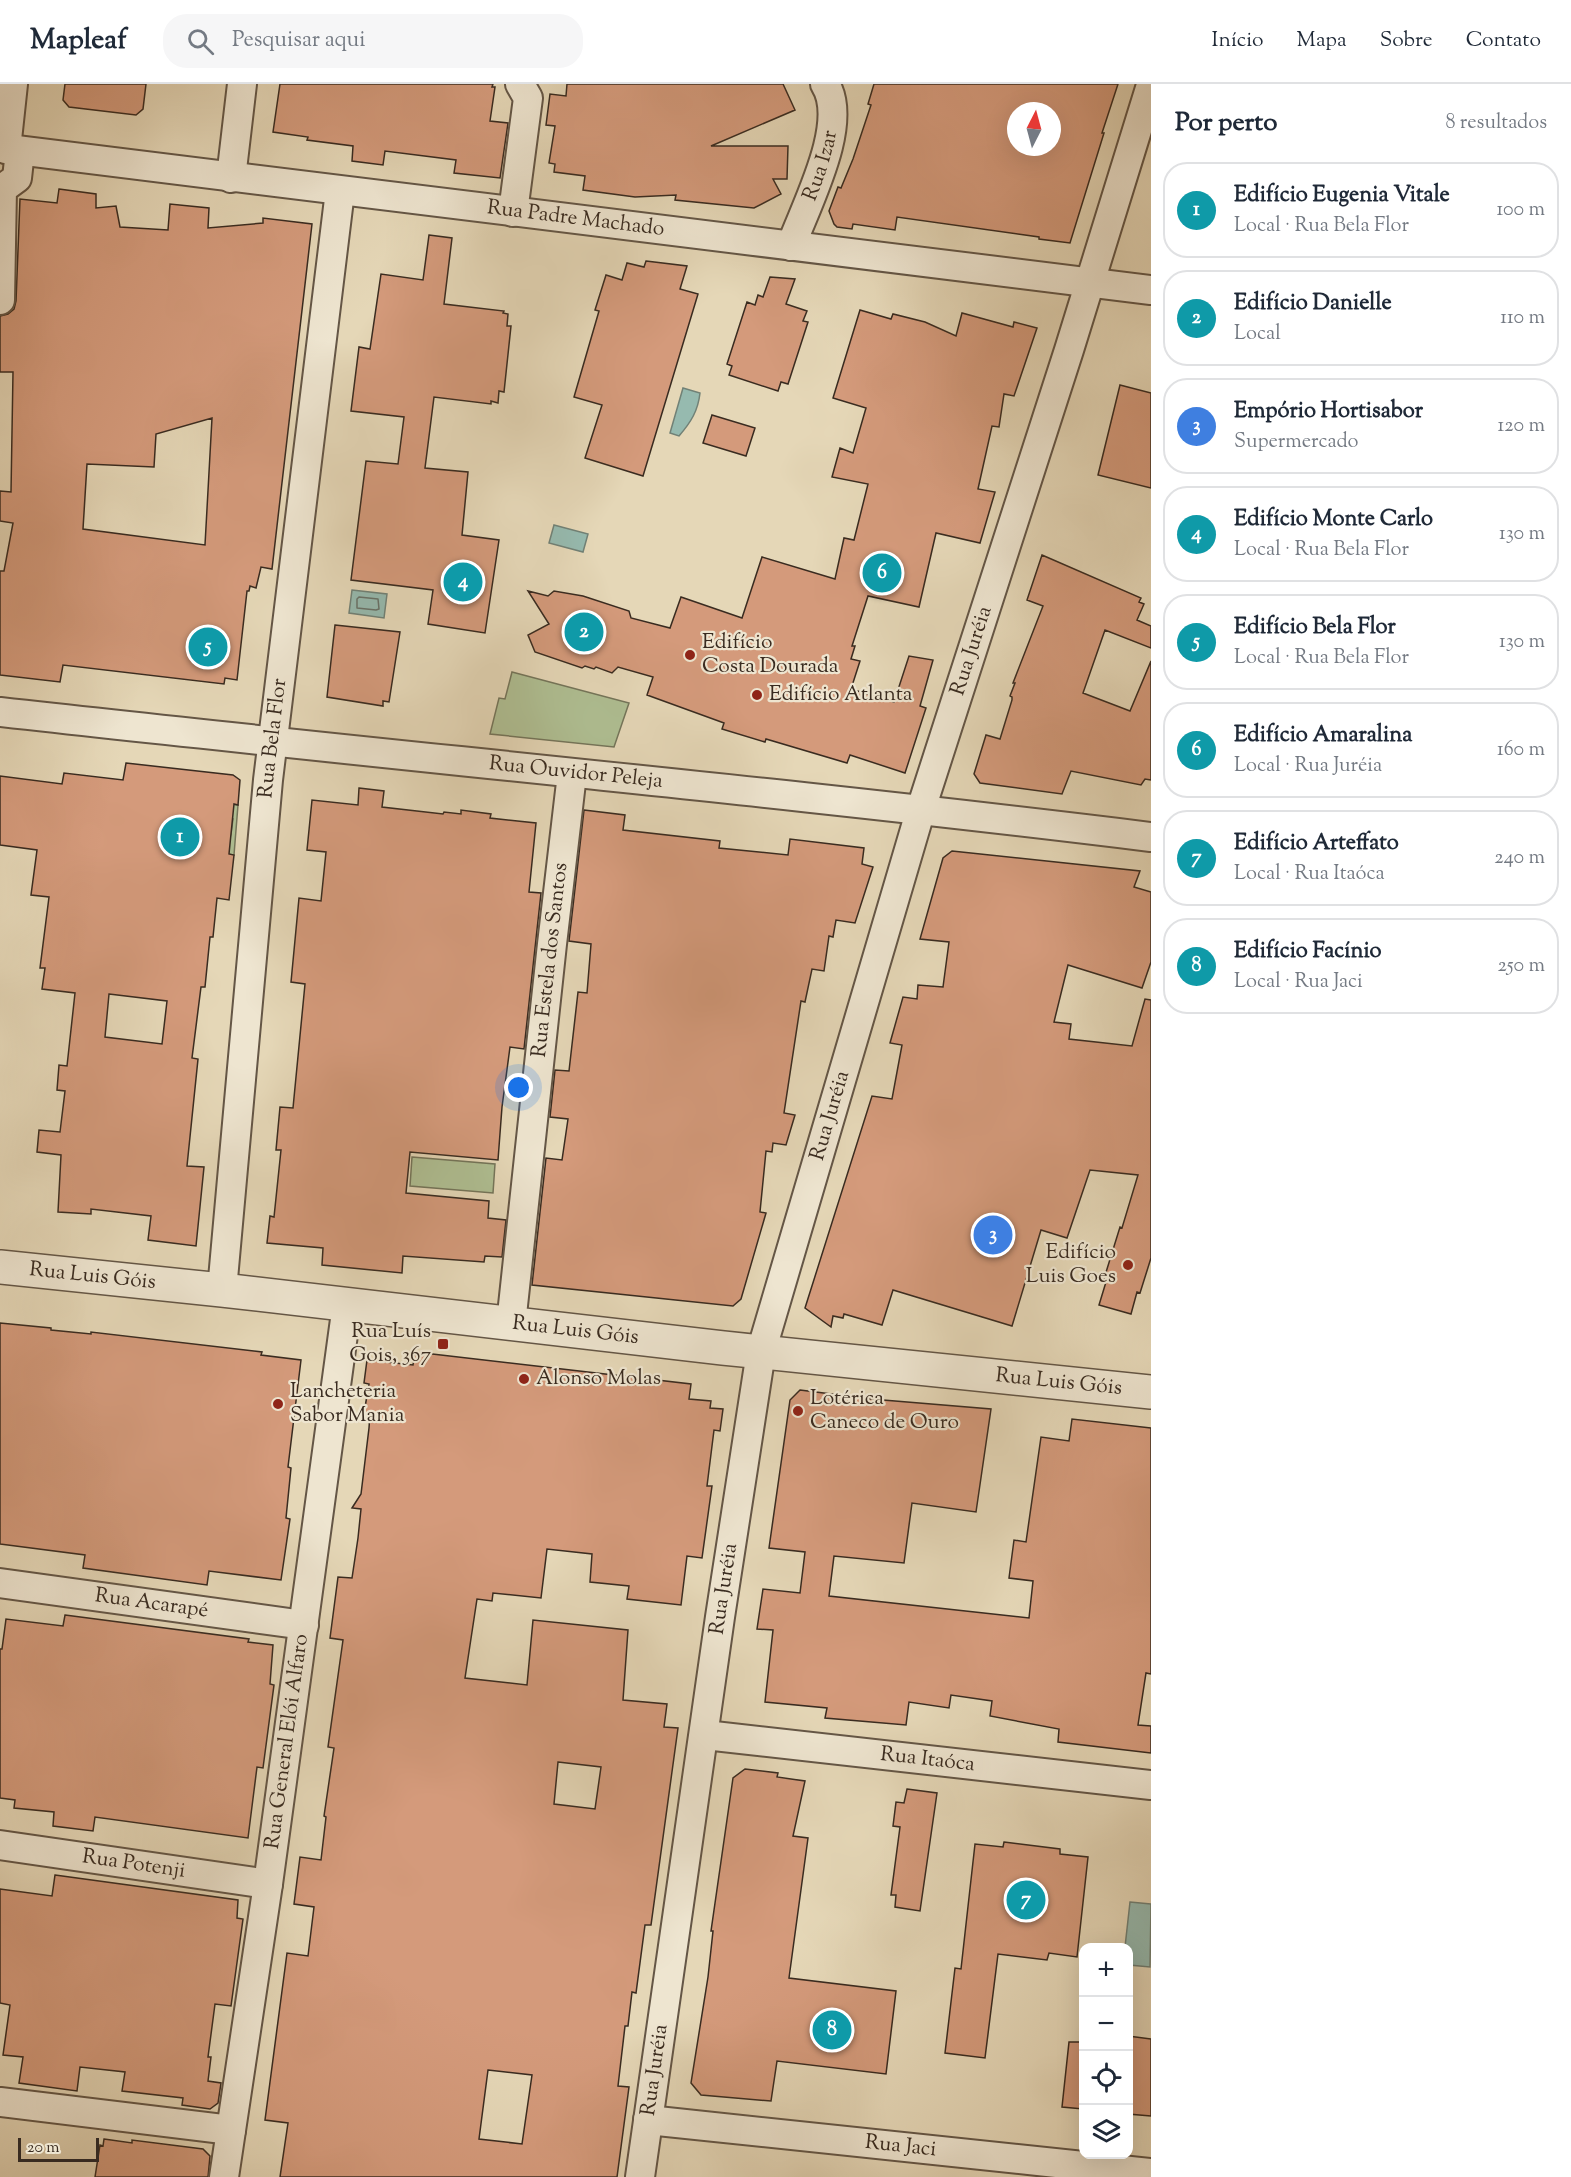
<!DOCTYPE html>
<html lang="pt">
<meta charset="utf-8">
<style>
:root{--surface:#fff;--page:#f6f6f7;--text:#1f2937;--muted:#747a83;--line:#e0e1e3;--accent:#8f2418}
body{margin:0;font-family:"Sorts Mill Goudy",serif;background:var(--page);color:var(--text)}
.controls{position:absolute;right:18px;bottom:18px;display:grid;overflow:hidden;border-radius:12px;box-shadow:0 6px 24px #0002}
.controls button{width:54px;height:54px;display:grid;place-items:center;padding:0;border:0;border-bottom:2px solid var(--line);background:var(--surface);color:var(--text);font:30px sans-serif}
.compass{position:absolute;left:1007px;top:18px;width:54px;height:54px;border-radius:50%;background:var(--surface);box-shadow:0 6px 24px #0002;rotate:6deg}
.scale{position:absolute;left:18px;bottom:15px;width:81px;box-sizing:border-box;padding-left:6px;border:3px solid #392b20;border-top:0;font-size:16px;line-height:21px;white-space:nowrap;color:#392b20;-webkit-text-stroke:4px #eee5d0;paint-order:stroke}
.you{position:absolute;left:519px;top:1004px;width:21px;height:21px;margin:-15px;border:4px solid #fff;border-radius:50%;background:#1a73e8;box-shadow:0 0 0 9px #1a73e833}
.badge{display:grid;place-items:center;width:39px;height:39px;border-radius:50%;background:var(--accent);color:#fff;font-size:20px;font-weight:700}
.pin{position:absolute;translate:-50% -50%;border:3px solid #fff;box-shadow:0 2px 6px #0006}
.list{margin:0;padding:0;list-style:none}
h2{display:flex;justify-content:space-between;align-items:center;height:78px;margin:0;padding:0 24px;font-size:26px}
h2 small{font-size:20px;font-weight:400;color:var(--muted)}
.list li{display:grid;grid-template-columns:39px 1fr auto;gap:18px;align-items:center;box-sizing:border-box;height:96px;margin:0 12px 12px;padding:0 12px;border:2px solid var(--line);border-radius:24px}
.list b{display:block;font-size:22px;white-space:nowrap}
.list p{margin:0;font-size:20px;white-space:nowrap;color:var(--muted)}
.list em{font-size:20px;font-style:normal;color:var(--muted)}
.icon{flex:none;width:33px;height:33px;fill:none;stroke:currentColor;stroke-width:2;stroke-linecap:round;stroke-linejoin:round}
.map{position:relative;flex:none;width:1151px;height:2093px;overflow:hidden}
header{display:flex;align-items:center;gap:36px;box-sizing:border-box;height:84px;padding:0 30px;background:var(--surface);border-bottom:2px solid var(--line)}
header strong{font-size:28px}
nav{display:flex;gap:33px;margin-inline-start:auto;font-size:21px}
.search{width:420px;height:54px;background:var(--page);display:flex;align-items:center;gap:15px;box-sizing:border-box;padding:0 21px;border-radius:24px;color:var(--muted);font-size:22px}
main{display:flex}
aside{flex:1;background:var(--surface)}
.map>svg:first-child{display:block}
</style>
<header>
<strong>Mapleaf</strong>
<div class="search"><svg class="icon" aria-label="search" viewBox="0 0 24 24"><circle cx="10" cy="10" r="6"/><path d="M15 15l6 6"/></svg>Pesquisar aqui</div>
<nav><a>Início</a><a>Mapa</a><a>Sobre</a><a>Contato</a></nav>
</header>
<main>
<div class="map">
<svg width="1151" height="2093" viewBox="0 0 1151 2093">
<rect width="100%" height="100%" fill="#e5d7b7"/>
<filter id="stains"><feTurbulence type="fractalNoise" baseFrequency=".00333" numOctaves="4"/><feColorMatrix values="0 0 0 0 .2 0 0 0 0 .09 0 0 0 0 .02 0 0 0 .5 -.17"/></filter>
<radialGradient id="worn" r=".72"><stop offset=".6" stop-color="#630" stop-opacity="0"/><stop offset="1" stop-color="#630" stop-opacity=".3"/></radialGradient>
<path fill="#afbf93" stroke="#74755a" stroke-width="1.5" d="M 512,588 L 629,619 L 614,663 L 490,650 L 499,614 L 505,615 Z
M 220,719 L 238,721 L 234,771 L 225,770 L 231,750 L 233,735 L 218,733 Z
M 412,1073 L 495,1080 L 493,1109 L 410,1102 Z"/>
<path fill="#96baaf" stroke="#718176" stroke-width="1.5" d="M 683,304 L 700,309 C 698,327 691,338 679,352 L 670,349 Z
M 554,441 L 588,450 L 583,468 L 549,459 Z
M 352,506 L 387,510 L 384,534 L 349,529 Z
M 1130,1818 L 1151,1820 L 1150,1883 L 1129,1881 L 1128,1864 L 1125,1863 Z"/>
<g fill="none" stroke-linecap="round" stroke-linejoin="round">
<path stroke="#687268" stroke-width="1.5" d="M 359,513 L 378,515 L 379,525 L 376,526 L 357,524 L 357,515 Z"/>
</g>
<path fill="#d49a7b" stroke="#392b20" stroke-width="1.5" fill-rule="evenodd" d="M 65,0 L 146,0 L 143,25 L 136,31 L 69,23 L 63,16 Z
M 280,0 L 493,0 L 492,3 L 495,3 L 490,37 L 508,39 L 500,94 L 454,89 L 456,76 L 385,67 L 383,81 L 352,77 L 353,62 L 307,56 L 308,53 L 273,48 Z
M 567,0 L 783,0 L 795,26 L 711,62 L 788,62 L 787,95 L 773,95 L 781,110 L 754,124 L 675,116 L 676,111 L 635,113 L 583,106 L 585,92 L 554,88 L 555,80 L 549,79 L 555,42 L 546,41 L 550,10 L 566,12 Z
M 874,0 L 1118,0 L 1102,49 L 1104,49 L 1070,159 L 1039,155 L 1039,153 L 897,133 L 895,146 L 853,140 L 852,145 L 837,143 L 834,140 L 829,127 L 838,103 L 841,104 L 853,75 L 871,21 L 868,20 ZM 1016,27 L 1052,27 L 1052,63 L 1016,63 Z
M 59,105 L 96,110 L 96,124 L 116,122 L 120,143 L 168,146 L 170,120 L 209,124 L 208,144 L 263,139 L 263,134 L 312,140 L 272,485 L 261,483 L 256,504 L 250,502 L 249,507 L 247,507 L 237,596 L 225,594 L 224,600 L 63,581 L 60,598 L 0,591 L 0,487 L 4,487 L 13,439 L 0,437 L 0,407 L 11,408 L 13,288 L 0,288 L 0,232 L 8,230 L 14,225 L 16,217 L 20,115 L 57,119 ZM 212,334 L 205,461 L 83,445 L 87,380 L 154,383 L 156,350 Z
M 429,151 L 452,154 L 444,220 L 504,227 L 503,229 L 508,230 L 507,242 L 511,242 L 504,308 L 499,307 L 498,319 L 491,317 L 491,320 L 434,313 L 425,384 L 468,388 L 462,451 L 499,456 L 485,549 L 428,540 L 433,506 L 351,496 L 366,377 L 398,380 L 404,333 L 351,327 L 359,263 L 370,265 L 381,190 L 423,196 Z
M 646,177 L 687,182 L 680,205 L 698,210 L 643,392 L 585,374 L 602,321 L 574,313 L 599,227 L 595,226 L 606,191 L 622,196 L 627,179 L 644,183 Z
M 770,193 L 795,195 L 786,220 L 807,227 L 803,237 L 808,238 L 788,300 L 781,298 L 778,307 L 729,291 L 732,282 L 727,280 L 747,218 L 755,221 L 758,211 L 763,213 Z
M 860,226 L 891,235 L 893,230 L 925,238 L 956,252 L 962,229 L 1013,243 L 1014,238 L 1037,244 L 1014,312 L 1004,310 L 999,343 L 992,342 L 978,405 L 995,408 L 980,459 L 936,449 L 919,523 L 868,512 L 852,562 L 855,562 L 851,575 L 860,577 L 851,605 L 894,618 L 909,572 L 933,576 L 920,622 L 926,624 L 905,689 L 850,671 L 847,679 L 766,655 L 765,658 L 722,645 L 724,639 L 647,611 L 653,593 L 618,583 L 612,589 L 596,583 L 594,585 L 585,582 L 582,584 L 535,568 L 528,551 L 549,540 L 528,507 L 548,512 L 554,507 L 583,512 L 629,527 L 631,534 L 670,544 L 681,513 L 742,534 L 762,473 L 835,495 L 844,454 L 854,456 L 868,400 L 832,393 L 840,364 L 853,369 L 866,324 L 833,314 Z
M 1120,301 L 1151,309 L 1151,404 L 1098,391 Z
M 712,331 L 755,344 L 746,372 L 703,359 Z
M 1042,471 L 1141,514 L 1139,518 L 1144,520 L 1137,536 L 1151,542 L 1151,564 L 1105,546 L 1083,609 L 1130,627 L 1151,577 L 1151,696 L 1145,695 L 1141,701 L 1071,687 L 1062,710 L 980,699 L 974,690 L 986,651 L 1000,655 L 1012,616 L 1012,613 L 1010,612 L 1015,599 L 1013,599 L 1043,522 L 1027,516 Z
M 335,541 L 400,548 L 389,618 L 383,617 L 383,622 L 327,613 Z
M 126,679 L 233,691 L 240,696 L 238,721 L 234,720 L 229,770 L 234,771 L 229,816 L 217,814 L 213,853 L 210,853 L 205,903 L 201,903 L 192,974 L 198,975 L 187,1082 L 204,1083 L 196,1162 L 148,1156 L 151,1132 L 91,1125 L 91,1130 L 58,1128 L 61,1071 L 37,1068 L 39,1046 L 60,1048 L 65,1007 L 57,1006 L 59,981 L 67,982 L 75,909 L 42,905 L 45,884 L 40,884 L 49,813 L 31,811 L 37,766 L 0,761 L 0,692 L 62,700 L 64,689 L 123,696 ZM 109,910 L 167,917 L 162,960 L 105,953 Z
M 359,704 L 384,707 L 382,723 L 443,730 L 444,728 L 461,730 L 461,726 L 491,730 L 490,734 L 536,739 L 529,808 L 541,809 L 524,965 L 510,963 L 502,1023 L 498,1076 L 410,1068 L 406,1109 L 489,1117 L 488,1134 L 506,1136 L 502,1173 L 485,1172 L 484,1178 L 403,1172 L 402,1189 L 322,1181 L 323,1164 L 267,1159 L 270,1132 L 274,1133 L 281,1066 L 276,1066 L 280,1023 L 293,1024 L 305,900 L 291,898 L 299,814 L 321,817 L 326,768 L 307,766 L 312,716 L 358,721 Z
M 584,726 L 625,731 L 623,746 L 720,757 L 719,764 L 788,771 L 790,755 L 864,764 L 862,780 L 873,783 L 855,839 L 836,836 L 833,853 L 829,852 L 824,887 L 812,885 L 805,918 L 801,917 L 784,1029 L 795,1031 L 786,1061 L 773,1059 L 772,1068 L 766,1067 L 760,1128 L 766,1129 L 741,1215 L 733,1222 L 532,1201 L 546,1074 L 562,1076 L 568,1035 L 550,1033 L 555,986 L 569,987 L 578,908 L 587,909 L 591,860 L 569,857 Z
M 952,767 L 1140,787 L 1134,803 L 1151,808 L 1151,878 L 1142,904 L 1068,881 L 1054,938 L 1071,940 L 1069,955 L 1132,962 L 1145,915 L 1151,916 L 1151,1174 L 1140,1209 L 1137,1208 L 1131,1230 L 1099,1221 L 1106,1198 L 1103,1198 L 1120,1143 L 1122,1144 L 1138,1091 L 1090,1086 L 1067,1154 L 1041,1146 L 1012,1242 L 893,1206 L 882,1241 L 844,1230 L 843,1234 L 833,1232 L 831,1243 L 805,1224 L 872,1012 L 892,1015 L 902,961 L 890,959 L 903,913 L 917,915 L 918,901 L 943,903 L 949,858 L 920,855 L 943,774 Z
M 0,1239 L 51,1244 L 51,1246 L 91,1250 L 91,1248 L 262,1268 L 261,1271 L 301,1276 L 288,1383 L 291,1384 L 286,1434 L 290,1435 L 281,1496 L 209,1487 L 207,1501 L 83,1484 L 85,1471 L 0,1460 Z
M 415,1268 L 691,1300 L 689,1315 L 711,1317 L 710,1324 L 723,1325 L 720,1347 L 714,1346 L 707,1402 L 712,1402 L 702,1474 L 687,1472 L 681,1521 L 627,1515 L 629,1502 L 590,1498 L 592,1470 L 547,1465 L 541,1514 L 493,1509 L 492,1517 L 477,1515 L 465,1594 L 527,1601 L 533,1536 L 628,1546 L 623,1616 L 667,1620 L 664,1643 L 678,1644 L 651,1841 L 645,1841 L 636,1909 L 632,1908 L 628,1942 L 625,1942 L 618,2002 L 629,2003 L 617,2093 L 280,2093 L 288,2039 L 265,2036 L 287,1869 L 308,1872 L 314,1823 L 294,1820 L 300,1773 L 321,1776 L 326,1733 L 324,1732 L 334,1664 L 328,1663 L 343,1556 L 330,1554 L 338,1493 L 352,1494 L 358,1454 L 361,1425 L 352,1424 L 361,1410 L 369,1344 L 370,1330 L 364,1329 L 369,1300 L 364,1299 L 367,1276 L 413,1281 ZM 558,1678 L 601,1683 L 595,1725 L 554,1720 ZM 488,1986 L 532,1991 L 522,2060 L 479,2055 Z
M 800,1306 L 871,1315 L 991,1325 L 976,1428 L 912,1419 L 904,1479 L 834,1472 L 829,1512 L 1029,1534 L 1033,1497 L 1009,1494 L 1014,1456 L 1026,1458 L 1041,1353 L 1069,1357 L 1072,1335 L 1151,1344 L 1151,1590 L 1146,1589 L 1138,1641 L 1151,1642 L 1151,1669 L 1058,1658 L 1059,1645 L 990,1632 L 992,1617 L 951,1611 L 949,1624 L 909,1618 L 906,1641 L 825,1634 L 827,1624 L 765,1618 L 773,1546 L 757,1545 L 763,1505 L 800,1509 L 805,1468 L 769,1464 L 790,1316 Z
M 65,1531 L 249,1555 L 248,1558 L 273,1561 L 270,1600 L 274,1601 L 263,1684 L 257,1683 L 248,1754 L 95,1733 L 93,1747 L 53,1742 L 54,1728 L 14,1724 L 15,1716 L 0,1714 L 0,1565 L 2,1565 L 6,1535 L 63,1542 Z
M 745,1685 L 778,1689 L 777,1693 L 805,1697 L 793,1752 L 808,1754 L 789,1894 L 896,1907 L 886,1990 L 777,1977 L 771,2017 L 701,2011 L 691,1999 L 708,1893 L 713,1847 L 711,1847 L 733,1694 Z
M 907,1705 L 937,1709 L 920,1827 L 895,1823 L 896,1811 L 891,1811 L 900,1743 L 893,1742 L 896,1718 L 904,1719 Z
M 1004,1758 L 1060,1765 L 1060,1770 L 1088,1773 L 1077,1873 L 1049,1869 L 1047,1876 L 998,1870 L 985,1974 L 945,1969 L 955,1884 L 961,1885 L 975,1760 L 1003,1763 Z
M 55,1791 L 238,1816 L 237,1834 L 243,1835 L 231,1922 L 215,1920 L 208,1973 L 211,1973 L 208,1997 L 221,1999 L 218,2019 L 210,2025 L 182,2021 L 183,2014 L 122,2007 L 125,1988 L 80,1983 L 77,2007 L 19,1999 L 23,1973 L 3,1971 L 10,1921 L 0,1919 L 0,1805 L 52,1812 Z
M 1128,1952 L 1151,1955 L 1151,2032 L 1128,2030 Z
M 1069,1958 L 1083,1958 L 1083,2025 L 1062,2023 Z
M 104,2055 L 132,2059 L 132,2056 L 203,2065 L 210,2072 L 208,2093 L 95,2093 L 100,2061 L 103,2062 Z"/>
<g fill="none" stroke-linecap="round" stroke-linejoin="round">
<g stroke="#645646" stroke-width="32">
<g id="minor">
<path id="s1" d="M 0,64 L 1151,206"/>
<path d="M 6,65 L 13,0"/>
<path d="M 231,94 L 242,0"/>
<path d="M 513,128 L 528,14 L 520,0"/>
<path id="s2" d="M 791,162 C 806,121 850,39 825,0"/>
<path d="M 0,216 L 2,105 L 17,94 L 20,67"/>
<path id="s3" d="M 0,628 C 383,671 768,706 1151,753"/>
<path id="s4" d="M 222,1206 L 268,696 L 340,107"/>
<path id="s5" d="M 511,1240 L 552,860 L 572,690"/>
<path id="s6" d="M 0,1499 L 304,1541"/>
<path id="s7" d="M 705,1651 L 1151,1701"/>
<path id="s8" d="M 0,1761 L 268,1800"/>
<path d="M 0,2018 L 231,2046"/>
<path id="s9" d="M 648,2036 L 1151,2089"/>
<path id="s10" d="M 224,2093 L 268,1800 L 347,1221"/>
<path id="s11" d="M 640,2093 L 720,1533 L 761,1268 L 921,725 L 1069,266 L 1151,1"/>
</g>
</g>
<g stroke="#645646" stroke-width="36">
<g id="tertiary">
<path id="s12" d="M 0,1183 L 222,1206 L 723,1264 L 1151,1308"/>
</g>
</g>
<use href="#minor" stroke="#eee5d0" stroke-width="28"/>
<use href="#tertiary" stroke="#eee5d0" stroke-width="33"/>
</g>
<g fill="#8f2418" stroke="#eee5d0" stroke-width="2">
<circle cx="690" cy="571" r="6"/>
<circle cx="757" cy="611" r="6"/>
<circle cx="1128" cy="1181" r="6"/>
<rect x="437" y="1254" width="12" height="12" rx="3"/>
<circle cx="524" cy="1295" r="6"/>
<circle cx="278" cy="1320" r="6"/>
<circle cx="798" cy="1327" r="6"/>
</g>
<g text-anchor="middle" dominant-baseline="central" stroke-width="4.5" stroke-linejoin="round" paint-order="stroke">
<g font-size="21" fill="#392b20" stroke="#eee5d0">
<text stroke="none"><textPath href="#s2" startOffset="86">Rua Izar</textPath></text>
<text stroke="none"><textPath href="#s1" startOffset="580">Rua Padre Machado</textPath></text>
<text stroke="none"><textPath href="#s11" startOffset="1566">Rua Juréia</textPath></text>
<text stroke="none"><textPath href="#s4" startOffset="554">Rua Bela Flor</textPath></text>
<text stroke="none"><textPath href="#s3" startOffset="579">Rua Ouvidor Peleja</textPath></text>
<text stroke="none"><textPath href="#s5" startOffset="366">Rua Estela dos Santos</textPath></text>
<text stroke="none"><textPath href="#s11" startOffset="1080">Rua Juréia</textPath></text>
<text stroke="none"><textPath href="#s12" startOffset="93">Rua Luis Góis</textPath></text>
<text stroke="none"><textPath href="#s12" startOffset="579">Rua Luis Góis</textPath></text>
<text stroke="none"><textPath href="#s12" startOffset="1065">Rua Luis Góis</textPath></text>
<text stroke="none"><textPath href="#s11" startOffset="594">Rua Juréia</textPath></text>
<text stroke="none"><textPath href="#s6" startOffset="153">Rua Acarapé</textPath></text>
<text stroke="none"><textPath href="#s10" startOffset="440">Rua General Elói Alfaro</textPath></text>
<text stroke="none"><textPath href="#s7" startOffset="224">Rua Itaóca</textPath></text>
<text stroke="none"><textPath href="#s8" startOffset="135">Rua Potenji</textPath></text>
<text stroke="none"><textPath href="#s11" startOffset="108">Rua Juréia</textPath></text>
<text stroke="none"><textPath href="#s9" startOffset="254">Rua Jaci</textPath></text>
</g>
<g font-size="21" fill="#392b20" stroke="#eee5d0" text-anchor="start">
<text x="702" y="559">Edifício<tspan x="702" dy="24">Costa Dourada</tspan></text>
<text x="769" y="611">Edifício Atlanta</text>
<text x="1116" y="1169" text-anchor="end">Edifício<tspan x="1116" dy="24">Luis Goes</tspan></text>
<text x="431" y="1248" text-anchor="end">Rua Luís<tspan x="431" dy="24">Gois, 367</tspan></text>
<text x="536" y="1295">Alonso Molas</text>
<text x="290" y="1308">Lancheteria<tspan x="290" dy="24">Sabor Mania</tspan></text>
<text x="810" y="1315">Lotérica<tspan x="810" dy="24">Caneco de Ouro</tspan></text>
</g>
</g>
<rect width="100%" height="100%" filter="url(#stains)"/>
<rect width="100%" height="100%" fill="url(#worn)"/>
</svg>
<div class="controls">
<button>+</button>
<button>−</button>
<button><svg class="icon" aria-label="locate" viewBox="0 0 24 24"><circle cx="12" cy="12" r="6"/><path d="M12 2v4M12 18v4M2 12h4M18 12h4"/></svg></button>
<button><svg class="icon" aria-label="layers" viewBox="0 0 24 24"><path d="M12 4l9 5-9 5-9-5zM3 14l9 5 9-5"/></svg></button>
</div>
<svg class="compass" viewBox="-18 -18 36 36"><path d="M0-13l5 13h-10z" fill="#e53935"/><path d="M0 13l5-13h-10z" fill="#747a83"/></svg>
<div class="scale">20 m</div>
<div class="you"></div>
<div class="pin badge" style="left:180px;top:753px;background:#0f9aa8">1</div>
<div class="pin badge" style="left:584px;top:548px;background:#0f9aa8">2</div>
<div class="pin badge" style="left:993px;top:1151px;background:#3f7fe0">3</div>
<div class="pin badge" style="left:463px;top:498px;background:#0f9aa8">4</div>
<div class="pin badge" style="left:208px;top:563px;background:#0f9aa8">5</div>
<div class="pin badge" style="left:882px;top:489px;background:#0f9aa8">6</div>
<div class="pin badge" style="left:1026px;top:1816px;background:#0f9aa8">7</div>
<div class="pin badge" style="left:832px;top:1946px;background:#0f9aa8">8</div>
</div>
<aside>
<h2>Por perto<small>8 resultados</small></h2>
<ul class="list">
<li><span class="badge" style="background:#0f9aa8">1</span><div><b>Edifício Eugenia Vitale</b><p>Local · Rua Bela Flor</p></div><em>100 m</em></li>
<li><span class="badge" style="background:#0f9aa8">2</span><div><b>Edifício Danielle</b><p>Local</p></div><em>110 m</em></li>
<li><span class="badge" style="background:#3f7fe0">3</span><div><b>Empório Hortisabor</b><p>Supermercado</p></div><em>120 m</em></li>
<li><span class="badge" style="background:#0f9aa8">4</span><div><b>Edifício Monte Carlo</b><p>Local · Rua Bela Flor</p></div><em>130 m</em></li>
<li><span class="badge" style="background:#0f9aa8">5</span><div><b>Edifício Bela Flor</b><p>Local · Rua Bela Flor</p></div><em>130 m</em></li>
<li><span class="badge" style="background:#0f9aa8">6</span><div><b>Edifício Amaralina</b><p>Local · Rua Juréia</p></div><em>160 m</em></li>
<li><span class="badge" style="background:#0f9aa8">7</span><div><b>Edifício Arteffato</b><p>Local · Rua Itaóca</p></div><em>240 m</em></li>
<li><span class="badge" style="background:#0f9aa8">8</span><div><b>Edifício Facínio</b><p>Local · Rua Jaci</p></div><em>250 m</em></li>
</ul>
</aside>
</main>
